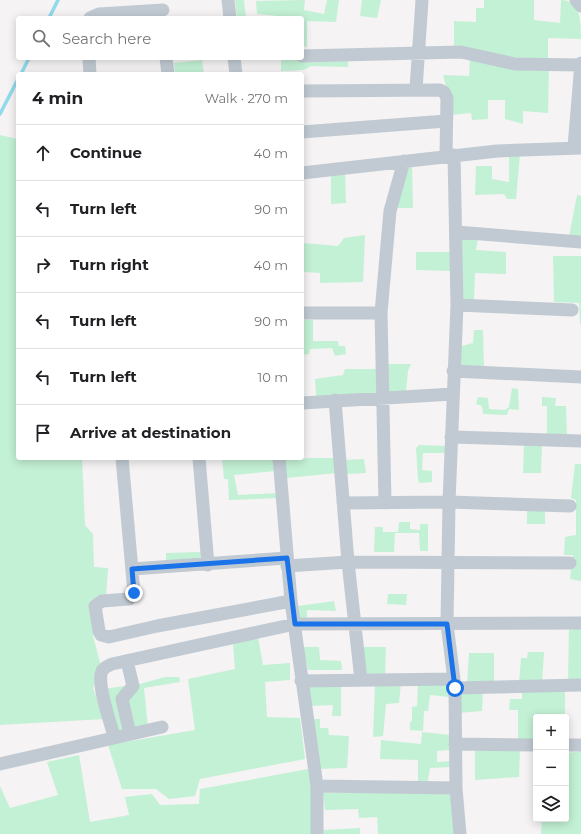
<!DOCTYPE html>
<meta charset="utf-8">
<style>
:root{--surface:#fff;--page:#f6f6f6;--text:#202124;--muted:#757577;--line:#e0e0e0}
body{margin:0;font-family:Montserrat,sans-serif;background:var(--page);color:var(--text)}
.controls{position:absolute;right:12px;bottom:12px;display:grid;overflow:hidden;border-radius:4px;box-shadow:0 2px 10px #0003}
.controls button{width:36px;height:36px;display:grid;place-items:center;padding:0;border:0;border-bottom:1px solid var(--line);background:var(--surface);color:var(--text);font:20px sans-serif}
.stop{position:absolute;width:12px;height:12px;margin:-9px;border:3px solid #1a73e8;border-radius:50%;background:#fff}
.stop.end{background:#1a73e8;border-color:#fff;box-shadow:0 1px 4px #0008}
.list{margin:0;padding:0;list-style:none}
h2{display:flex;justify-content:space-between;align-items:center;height:52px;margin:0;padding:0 16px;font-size:17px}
h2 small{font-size:13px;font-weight:400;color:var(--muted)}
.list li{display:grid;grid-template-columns:26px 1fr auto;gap:12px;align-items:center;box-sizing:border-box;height:56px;padding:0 16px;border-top:1px solid var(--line)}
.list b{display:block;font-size:15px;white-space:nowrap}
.list em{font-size:13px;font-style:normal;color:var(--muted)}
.icon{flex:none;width:22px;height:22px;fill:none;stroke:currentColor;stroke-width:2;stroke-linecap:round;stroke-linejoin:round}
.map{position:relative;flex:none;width:581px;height:834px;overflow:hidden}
.search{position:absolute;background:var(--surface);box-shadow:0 2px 10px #0003;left:16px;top:16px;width:288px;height:44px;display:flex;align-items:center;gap:10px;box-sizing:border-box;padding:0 14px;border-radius:4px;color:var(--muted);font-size:15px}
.panel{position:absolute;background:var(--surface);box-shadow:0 2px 10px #0003;left:16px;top:72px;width:288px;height:388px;border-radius:4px}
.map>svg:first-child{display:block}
</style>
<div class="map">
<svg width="581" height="834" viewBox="0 0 581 834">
<rect width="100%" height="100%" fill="#f5f3f3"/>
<path fill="#c3f1d5" d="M 235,0 L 244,0 L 246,18 L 237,18 Z
M 305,0 L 304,10 L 324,14 L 327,0 L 339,0 L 336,22 L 307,21 L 307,47 L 302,46 L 302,18 L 257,14 L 256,1 Z
M 362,0 L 381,0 L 377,18 L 360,16 Z
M 484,0 L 534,0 L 534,20 L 560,23 L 561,0 C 581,0 581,22 581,39 L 548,38 L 548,61 L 509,61 L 454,48 L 454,21 L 476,22 L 476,8 L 484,8 Z
M 348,57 L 348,67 L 311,66 L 304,70 L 281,71 L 281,59 Z
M 470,59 L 549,68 L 548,113 L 523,111 L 523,124 L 505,119 L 505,100 L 488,100 L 488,119 L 472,120 L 471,113 L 450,115 L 448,94 L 443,75 L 469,76 Z
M 202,60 L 204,74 L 175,74 L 174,63 Z
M 0,135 L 18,139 L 18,458 L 82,458 L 85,525 L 93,534 L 94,567 L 108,568 L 106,596 L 93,605 L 93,636 L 101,666 L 93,688 L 104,719 L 0,725 Z
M 509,153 L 520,154 L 516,199 L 507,199 L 504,194 L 475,195 L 476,166 L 492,166 L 492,179 L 509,182 Z
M 406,164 L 412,164 L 413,208 L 394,208 Z
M 345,173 L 346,203 L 331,204 L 331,176 Z
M 577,195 L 581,196 L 581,238 L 569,237 Z
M 365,235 L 363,282 L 320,283 L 320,273 L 304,272 L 303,243 L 338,246 L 344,238 Z
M 462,238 L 478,238 L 476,250 L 506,252 L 506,274 L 475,273 L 474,300 L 461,299 Z
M 416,252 L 451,252 L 451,271 L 416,270 Z
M 553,256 L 581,256 L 581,324 L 580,324 L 579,303 L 554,302 Z
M 302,320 L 313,320 L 313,341 L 338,341 L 339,346 L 345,346 L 346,354 L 335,356 L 332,348 L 310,349 L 309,354 L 302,355 Z
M 474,330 L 483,330 L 484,369 L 457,367 L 458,347 L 473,343 Z
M 387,364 L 411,364 L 408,371 L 406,392 L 389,393 Z
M 345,369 L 380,369 L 382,394 L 316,397 L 315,379 L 343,375 Z
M 512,388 L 518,389 L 519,410 L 509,409 L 507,415 L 483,414 L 482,406 L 476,404 L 478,397 L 488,398 L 489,409 L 505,410 L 509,407 Z
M 542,397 L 556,398 L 555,406 L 566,406 L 567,436 L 547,436 L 547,406 L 542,406 Z
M 524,444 L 542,444 L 541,473 L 523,473 Z
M 419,445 L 446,446 L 446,453 L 423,453 L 422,470 L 432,471 L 432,482 L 419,483 L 418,479 L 416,448 Z
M 222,458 L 254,458 L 255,460 L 276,458 L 276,471 L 234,475 L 238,495 L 278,493 L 279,498 L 229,500 L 228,479 L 224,479 Z
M 310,458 L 336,458 L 337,473 L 286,478 L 285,460 Z
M 364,459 L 366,473 L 346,474 L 344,460 Z
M 575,464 L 581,464 L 581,581 L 570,579 L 573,555 L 564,555 L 565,537 L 576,535 L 576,500 L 571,498 Z
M 527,508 L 545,508 L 545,524 L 527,524 Z
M 399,522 L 410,522 L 410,529 L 420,530 L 420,524 L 428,524 L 428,551 L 420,551 L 419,533 L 395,533 L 394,552 L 374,552 L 375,527 L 383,527 L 383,532 L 398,532 Z
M 201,552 L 200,563 L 166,565 L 166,553 Z
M 388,594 L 407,594 L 406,605 L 387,604 Z
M 334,601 L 336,611 L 307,610 L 307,622 L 298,622 L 298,606 Z
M 581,625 L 581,682 L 568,682 L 569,626 Z
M 258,637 L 263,665 L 290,663 L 290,680 L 265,682 L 267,717 L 300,718 L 305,759 L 200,779 L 195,796 L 169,799 L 156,789 L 122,789 L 108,745 L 195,730 L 188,679 L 235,669 L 233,644 Z
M 302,647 L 319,647 L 320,660 L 341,661 L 342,670 L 308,670 Z
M 362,647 L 386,647 L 385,677 L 363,678 Z
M 528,652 L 544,652 L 542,684 L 519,683 L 521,658 L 527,658 Z
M 469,653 L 494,653 L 494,685 L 467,685 Z
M 165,677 L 179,677 L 180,682 L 144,688 L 148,728 L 131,731 L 125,699 L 136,685 Z
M 450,682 L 450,697 L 430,695 L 428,711 L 424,711 L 423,731 L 410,730 L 410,722 L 412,721 L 412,707 L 417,706 L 418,683 Z
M 401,683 L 399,703 L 386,704 L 383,736 L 373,737 L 375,685 Z
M 307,684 L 341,685 L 341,716 L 332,716 L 333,705 L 311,706 Z
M 130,685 L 127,732 L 116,735 L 105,689 Z
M 522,688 L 565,688 L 565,717 L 536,717 L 536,741 L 518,741 L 518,710 L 509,710 L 510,699 L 522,699 Z
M 459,690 L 483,690 L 482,711 L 458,713 Z
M 310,719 L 320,719 L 320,728 L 328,728 L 329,735 L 349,736 L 347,768 L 317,769 Z
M 422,732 L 451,735 L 451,750 L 437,751 L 437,762 L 452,761 L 450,767 L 430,768 L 427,785 L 418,784 L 418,760 L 380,759 L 381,740 L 421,744 Z
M 475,749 L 520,750 L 519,777 L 475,780 Z
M 581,751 L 581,834 L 541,834 L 542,819 L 566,819 L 566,757 L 568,753 Z
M 79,755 L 90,822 L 129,815 L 125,797 L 152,794 L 160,805 L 199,804 L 200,789 L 308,769 L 313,788 L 311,834 L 0,834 L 0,786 L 10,808 L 58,795 L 47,762 Z
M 453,790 L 456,834 L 378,834 L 377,817 L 359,818 L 358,809 L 325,810 L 323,793 Z
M 360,828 L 360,834 L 322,834 L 322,830 Z"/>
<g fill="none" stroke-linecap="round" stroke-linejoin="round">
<path stroke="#90daee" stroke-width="3.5" d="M 49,18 L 58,0
M 21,74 L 29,58
M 0,114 L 18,79"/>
<path stroke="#c1cad2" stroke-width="13" d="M 228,0 L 230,18
M 576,0 L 581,6
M 90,18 L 99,14 L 163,10
M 302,56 L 461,52 L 515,64 L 581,65
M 89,58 L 90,74
M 166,58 L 168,74
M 234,58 L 236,74
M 416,89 L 422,0
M 302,91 L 440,90 L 444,92 L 447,98 L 446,155
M 302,132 L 446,121
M 574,147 L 581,63
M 454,155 L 457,305 L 449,502 L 447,624 L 455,688 L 456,788 L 460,834
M 302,173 L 497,151 L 581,148
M 456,232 L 581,242
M 457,305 L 572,310
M 302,313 L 381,313
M 453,371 L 581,377
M 335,400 L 348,562 L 361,680
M 302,403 L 453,394
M 451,437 L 581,441
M 122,458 L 134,593 L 129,599 L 102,601 L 95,606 L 99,631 L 101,635 L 109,637 L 157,626 L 291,601
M 199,458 L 208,565
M 279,458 L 291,601 L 317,786 L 317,834
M 343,503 L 449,502 L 570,506
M 385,503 L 381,313 L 390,211 L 404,161
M 287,566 L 348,562 L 570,563
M 132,569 L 287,558
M 127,661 L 133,686 L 122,699 L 130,734
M 301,681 L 454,679
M 455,688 L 581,685
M 114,737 C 111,723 96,684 102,671 C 104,667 108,666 112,664 L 295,624 L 581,623
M 455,744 L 536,745
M 566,745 L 581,745
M 0,764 L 162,727
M 317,786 L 456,788"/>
</g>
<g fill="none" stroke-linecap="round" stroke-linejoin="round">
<path stroke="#1a73e8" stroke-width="5" d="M 134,593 L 132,569 L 287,558 L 295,624 L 447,624 L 455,688"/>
</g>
</svg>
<div class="controls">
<button>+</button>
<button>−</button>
<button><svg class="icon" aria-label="layers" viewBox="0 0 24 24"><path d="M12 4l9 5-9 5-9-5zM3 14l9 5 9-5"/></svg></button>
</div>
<div class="stop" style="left:455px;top:688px"></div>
<div class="stop end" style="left:134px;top:593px"></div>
<div class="search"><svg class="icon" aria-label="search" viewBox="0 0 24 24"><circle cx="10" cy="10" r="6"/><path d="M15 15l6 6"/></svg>Search here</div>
<section class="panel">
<h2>4 min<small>Walk · 270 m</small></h2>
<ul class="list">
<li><svg class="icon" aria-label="ahead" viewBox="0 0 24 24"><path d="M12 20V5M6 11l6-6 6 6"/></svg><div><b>Continue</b></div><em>40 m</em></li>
<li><svg class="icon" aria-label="left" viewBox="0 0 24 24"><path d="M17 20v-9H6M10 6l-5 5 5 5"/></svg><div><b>Turn left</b></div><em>90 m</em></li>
<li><svg class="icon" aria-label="right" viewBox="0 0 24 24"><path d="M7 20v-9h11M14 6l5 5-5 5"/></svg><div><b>Turn right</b></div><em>40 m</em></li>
<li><svg class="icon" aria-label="left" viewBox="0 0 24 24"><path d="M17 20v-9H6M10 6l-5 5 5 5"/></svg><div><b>Turn left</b></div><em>90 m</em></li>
<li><svg class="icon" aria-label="left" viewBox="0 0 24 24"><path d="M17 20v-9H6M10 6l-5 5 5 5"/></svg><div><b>Turn left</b></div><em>10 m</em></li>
<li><svg class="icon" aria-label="arrive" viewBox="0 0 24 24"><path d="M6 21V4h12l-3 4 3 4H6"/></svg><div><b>Arrive at destination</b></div></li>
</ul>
</section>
</div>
